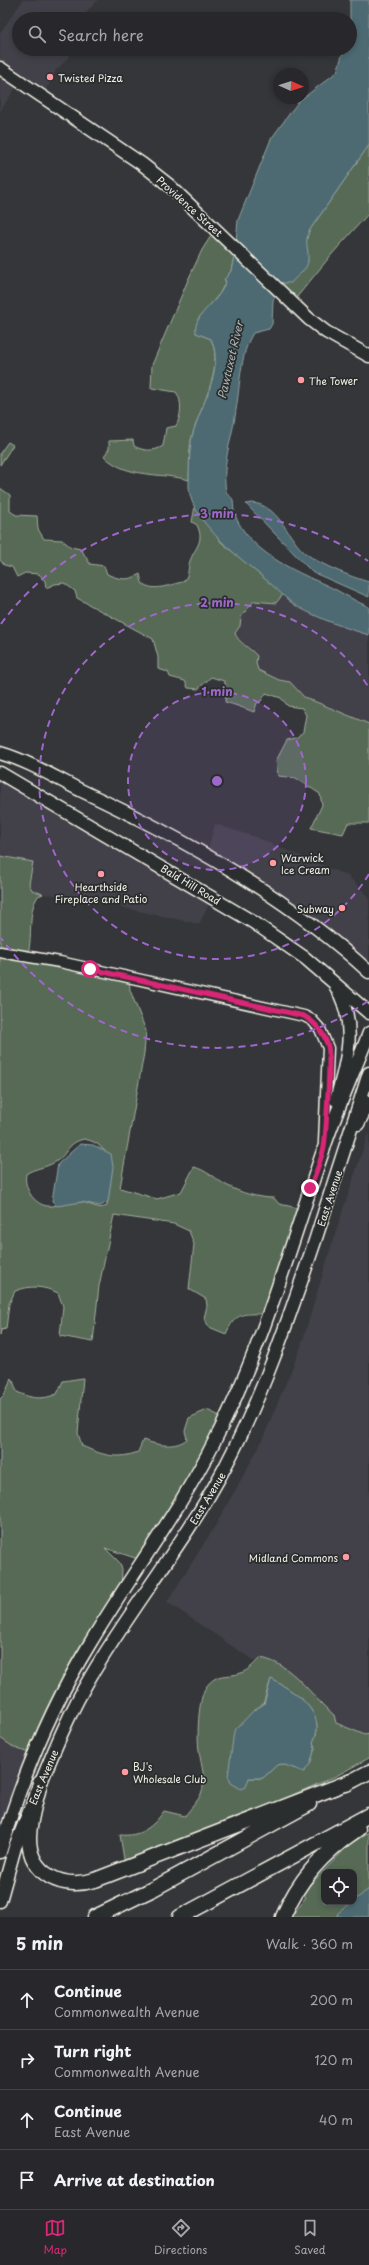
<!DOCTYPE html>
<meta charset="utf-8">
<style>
:root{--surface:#28282c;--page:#303034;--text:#f1f3f6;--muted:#a5a6a9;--line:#444448;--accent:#db2777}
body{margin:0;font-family:"Playpen Sans",sans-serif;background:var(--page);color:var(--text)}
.controls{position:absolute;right:12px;bottom:12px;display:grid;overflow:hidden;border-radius:8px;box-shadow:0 2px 6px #0003}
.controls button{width:36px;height:36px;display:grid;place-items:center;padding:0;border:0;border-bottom:1px solid var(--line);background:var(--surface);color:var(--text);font:20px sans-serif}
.compass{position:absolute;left:273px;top:68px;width:36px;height:36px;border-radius:50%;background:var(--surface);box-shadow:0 2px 6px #0003;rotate:93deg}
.stop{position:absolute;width:12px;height:12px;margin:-9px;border:3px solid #db2777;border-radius:50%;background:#fff}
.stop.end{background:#db2777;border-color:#fff;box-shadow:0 1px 4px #0008}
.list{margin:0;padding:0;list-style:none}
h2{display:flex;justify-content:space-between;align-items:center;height:52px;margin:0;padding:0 16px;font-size:17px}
h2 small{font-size:13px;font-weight:400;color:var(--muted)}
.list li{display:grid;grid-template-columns:26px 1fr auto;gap:12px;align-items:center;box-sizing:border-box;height:60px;padding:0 16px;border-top:1px solid var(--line)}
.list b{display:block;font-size:15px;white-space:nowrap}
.list p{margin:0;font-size:13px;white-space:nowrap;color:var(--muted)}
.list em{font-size:13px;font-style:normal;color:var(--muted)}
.icon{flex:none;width:22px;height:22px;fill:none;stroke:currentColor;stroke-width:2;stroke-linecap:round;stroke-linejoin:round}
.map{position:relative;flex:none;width:369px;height:1917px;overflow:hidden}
.search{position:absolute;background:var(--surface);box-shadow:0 2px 6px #0003;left:12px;right:12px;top:12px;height:44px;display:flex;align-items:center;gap:10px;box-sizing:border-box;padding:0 14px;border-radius:22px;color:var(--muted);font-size:15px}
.sheet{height:292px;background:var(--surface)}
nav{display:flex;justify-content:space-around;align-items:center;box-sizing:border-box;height:56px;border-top:1px solid var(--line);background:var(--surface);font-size:11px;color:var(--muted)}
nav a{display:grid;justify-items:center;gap:2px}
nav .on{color:var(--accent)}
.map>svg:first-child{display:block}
</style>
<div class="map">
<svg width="369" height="1917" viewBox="0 0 369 1917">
<rect width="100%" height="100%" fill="#35363a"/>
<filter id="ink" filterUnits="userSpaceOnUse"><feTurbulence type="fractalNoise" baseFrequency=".025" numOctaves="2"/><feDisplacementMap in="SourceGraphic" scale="8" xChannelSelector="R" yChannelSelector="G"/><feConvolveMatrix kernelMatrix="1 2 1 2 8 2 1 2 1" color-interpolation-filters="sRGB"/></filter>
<g filter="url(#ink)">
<path fill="#424048" d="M 23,0 L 98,0 L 87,11 L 84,19 L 19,19 L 19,49 L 72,49 L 68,58 L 56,70 L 49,85 L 40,96 L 19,83 L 0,111 L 0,33 Z
M 283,594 L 296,606 L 348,629 L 369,635 L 369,724 L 304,697 L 290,682 L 279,680 L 258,670 L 252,649 L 237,639 L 235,633 L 240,626 L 241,617 L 254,601 L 276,603 Z
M 0,775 L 212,899 L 199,924 L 68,896 L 43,894 L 32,890 L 29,884 L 33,862 L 0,856 Z
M 215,824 L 258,838 L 348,876 L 369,897 L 369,972 L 207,852 Z
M 369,1131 L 369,1744 L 340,1734 L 291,1686 L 167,1602 L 217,1523 L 260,1445 L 300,1349 L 333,1240 Z
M 0,1738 L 15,1748 L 32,1754 L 0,1843 Z"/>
<path fill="#566b56" stroke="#a5ae9f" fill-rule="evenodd" d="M 369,145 L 369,213 L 332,254 L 292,303 L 272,283 L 291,282 L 308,261 L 305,244 L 309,231 Z
M 218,225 L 235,251 L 231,271 L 224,280 L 226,281 L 220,293 L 198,319 L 196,333 L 211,339 C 225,370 198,410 191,440 C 189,452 190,467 189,480 C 160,472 127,479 104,456 L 109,449 L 109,441 L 133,440 L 134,446 C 143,451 154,452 163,446 L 166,428 L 176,426 C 181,417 183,401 176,392 L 151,388 L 152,365 L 188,280 L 202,250 Z
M 8,442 L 13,445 L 0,465 L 0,453 Z
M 0,488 L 10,495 L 10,511 L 16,515 L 37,516 L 38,529 L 44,539 L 62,540 L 71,547 L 81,549 L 90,564 L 104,566 L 107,574 C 120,580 129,581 140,574 L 142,583 C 154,593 170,584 183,582 C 190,575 187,570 190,561 C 195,547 205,542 197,525 L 192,522 L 195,506 L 221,542 L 283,594 L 276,603 L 254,601 L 241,617 L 240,626 L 235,633 C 238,643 250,647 257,656 L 256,663 L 258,670 L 279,680 L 290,682 L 304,697 L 369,724 L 369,823 L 348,823 L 343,834 L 311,828 L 322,805 L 320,794 L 296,778 L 278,776 L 276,761 L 287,740 L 296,738 L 303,732 L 306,715 L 302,708 L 288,706 L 281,698 L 266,693 L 261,701 L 257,703 L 254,712 C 244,708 235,705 225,702 L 227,689 L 224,681 L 211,677 L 198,689 L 188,688 L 185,681 L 170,677 L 168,672 L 158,669 L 158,657 L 153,639 L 77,598 L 75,591 L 64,583 L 55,584 L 46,588 L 45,581 L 39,574 L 25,573 L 17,577 L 12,567 L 4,565 L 0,560 Z
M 0,856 L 33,862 L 29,884 L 32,890 L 43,894 L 38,896 C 27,912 33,935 28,954 L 129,978 L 130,990 L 146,1031 L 144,1053 L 120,1188 L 157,1199 L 181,1192 L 194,1167 C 206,1170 215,1179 226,1185 C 241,1193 258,1198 274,1198 L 279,1204 L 303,1209 L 266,1314 C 244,1314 236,1311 226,1334 L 209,1327 L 204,1318 L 207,1306 L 206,1299 L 189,1289 L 194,1244 L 189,1231 L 174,1224 L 114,1215 L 99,1286 L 93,1342 L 60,1336 L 63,1306 L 58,1293 C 43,1286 31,1285 15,1291 L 9,1304 L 6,1329 L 1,1330 L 0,1335 ZM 84,1139 C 118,1145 110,1180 107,1206 C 98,1211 89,1202 80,1202 C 69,1201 62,1205 52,1206 C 36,1208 23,1189 26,1174 C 34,1168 46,1168 55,1162 C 68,1155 66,1143 84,1139 Z
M 12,1378 L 17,1392 C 32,1399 42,1400 57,1394 L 63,1381 L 83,1378 L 78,1433 L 82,1446 C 102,1455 117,1460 138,1452 L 143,1440 C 157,1445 175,1449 187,1439 L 185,1431 L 189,1418 L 207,1410 L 224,1418 L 141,1560 L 105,1548 L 119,1562 L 122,1569 L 121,1590 L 32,1754 L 15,1748 L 0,1738 L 0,1399 L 4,1395 Z
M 260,1658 C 293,1663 310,1696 334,1715 L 336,1723 L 365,1735 L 369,1734 L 369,1758 L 336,1776 L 129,1866 L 125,1865 L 120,1835 C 140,1837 153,1827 164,1811 L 185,1816 C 190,1809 198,1801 201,1794 C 207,1780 201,1765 199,1751 C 197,1737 198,1699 206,1687 C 218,1671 228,1678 241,1673 C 249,1670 254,1664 260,1658 ZM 271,1679 C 293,1690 329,1713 313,1742 L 315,1748 L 310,1764 L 304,1771 L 282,1764 L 277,1765 L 263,1778 L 248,1778 L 254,1710 L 263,1704 Z
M 369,1832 L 369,1889 L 354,1901 L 354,1872 L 324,1872 L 324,1902 L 352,1902 L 339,1913 L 337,1917 L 291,1917 L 306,1897 L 301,1894 L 350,1844 Z"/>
<path fill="#4d6a72" stroke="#90a0a1" d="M 350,0 L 369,0 L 369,145 L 309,231 C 304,244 309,248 308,260 C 308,270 296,276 291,283 L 272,283 L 279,292 L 273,300 L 272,324 L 269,329 L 253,333 C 240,353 240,387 236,410 C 233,436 221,464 226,491 C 227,496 232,496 233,500 C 234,505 233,510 235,515 C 249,551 292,570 326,585 C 340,591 354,601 369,607 L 369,635 C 345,628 320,619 298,607 C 289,602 280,592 272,585 C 247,563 191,524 189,488 C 189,472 189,456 191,441 C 197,410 226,371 211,339 L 196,333 C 193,316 212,306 220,293 C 223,289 224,285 226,281 L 224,280 L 231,271 L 235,251 L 238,220 L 271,139 L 298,102 L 337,72 L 344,49 L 350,49 Z
M 252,503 C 278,505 286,534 302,550 C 315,563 351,577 369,582 L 369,597 L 312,572 L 246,504 Z
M 80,1144 L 93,1145 L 111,1154 L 113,1167 L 108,1202 L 100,1206 L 82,1202 L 57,1206 L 52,1201 L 58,1164 Z
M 271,1679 C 293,1690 329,1713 313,1742 L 315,1748 L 310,1764 L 304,1772 L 282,1764 L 277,1765 L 263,1778 L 249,1778 L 246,1787 L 241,1789 L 231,1783 L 228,1776 L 234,1731 L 254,1710 L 264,1704 Z
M 369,1889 L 369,1917 L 337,1917 L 338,1913 Z"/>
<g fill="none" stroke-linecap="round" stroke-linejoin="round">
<g stroke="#f4f1e8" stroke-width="13">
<path id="minor" d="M 0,952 L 60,962 L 304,1016 L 312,1020 L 320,1029 L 328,1048 L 324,1142"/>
</g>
<g stroke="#f4f1e8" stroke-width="15">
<path id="major" d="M 0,68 L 142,164 L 170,186 L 309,319 L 326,332 L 369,356
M 0,753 C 28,761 54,777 80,790 C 182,838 285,895 369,972
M 0,773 L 253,922 L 305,958 L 369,1013
M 336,987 C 358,1024 347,1062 336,1100
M 358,1124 L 369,1102
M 37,1792 C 53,1753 69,1713 91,1676 C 133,1605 186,1541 225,1467 C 263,1395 289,1318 315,1241 C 333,1185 351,1129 369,1073
M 0,1852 C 21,1780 50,1709 89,1645 C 130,1576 179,1512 215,1440 C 262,1349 290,1247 323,1151 C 336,1111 354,1072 369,1033
M 0,1901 L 15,1847 L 30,1809"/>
</g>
<g stroke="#f4f1e8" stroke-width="17">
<path id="highway" d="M 40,1783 C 36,1801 29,1819 29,1838 C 29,1875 63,1890 95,1880 L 354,1780
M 346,1784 L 369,1772
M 0,1844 L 6,1832
M 95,1917 L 153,1889 L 309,1804
M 180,1917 L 369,1815
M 283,1917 C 298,1880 325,1851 358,1829"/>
</g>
<use href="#minor" stroke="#2a2d2e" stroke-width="10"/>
<use href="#major" stroke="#2a2d2e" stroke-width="12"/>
<use href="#highway" stroke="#2a2d2e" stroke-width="14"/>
</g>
</g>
<g fill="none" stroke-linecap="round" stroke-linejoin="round" filter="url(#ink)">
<path stroke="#db2777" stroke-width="5" d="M 90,969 L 304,1016 C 316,1023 324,1033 328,1046 C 331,1058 326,1132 324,1147 C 321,1161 315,1175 310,1188"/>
</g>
<circle cx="217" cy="781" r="89" fill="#9f67cb" fill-opacity=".12"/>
<g fill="none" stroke="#9f67cb" stroke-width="2" stroke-dasharray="7 5">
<circle cx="217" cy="781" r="89"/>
<path d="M369 874A178 178 0 1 1 369 688"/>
<path d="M368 1001A267 267 0 0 1 1 938M1 624A267 267 0 0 1 368 561"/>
</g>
<g fill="#ff9aa2" stroke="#2a2d2e" stroke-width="1.5">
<circle cx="50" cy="77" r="4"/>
<circle cx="301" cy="380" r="4"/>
<circle cx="273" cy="863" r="4"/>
<circle cx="101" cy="874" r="4"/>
<circle cx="342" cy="908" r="4"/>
<circle cx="346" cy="1557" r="4"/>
<circle cx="125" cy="1772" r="4"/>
</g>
<g text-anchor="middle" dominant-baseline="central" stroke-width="3.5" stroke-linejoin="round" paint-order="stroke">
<g font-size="10" fill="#f4f1e8" stroke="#2a2d2e" text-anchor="start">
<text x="58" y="77">Twisted Pizza</text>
<text x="309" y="380">The Tower</text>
<text x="281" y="857">Warwick<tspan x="281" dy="12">Ice Cream</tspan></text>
<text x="101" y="886" text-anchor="middle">Hearthside<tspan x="101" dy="12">Fireplace and Patio</tspan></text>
<text x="334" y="908" text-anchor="end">Subway</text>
<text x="338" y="1557" text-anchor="end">Midland Commons</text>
<text x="133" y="1766">BJ's<tspan x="133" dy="12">Wholesale Club</tspan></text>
</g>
<g font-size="10" fill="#f4f1e8" stroke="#2a2d2e">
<text transform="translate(190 206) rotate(42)">Providence Street</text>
<text transform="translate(191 884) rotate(31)">Bald Hill Road</text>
<text transform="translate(329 1198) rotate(-72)">East Avenue</text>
<text transform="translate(207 1498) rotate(-59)">East Avenue</text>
<text transform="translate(43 1777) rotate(-67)">East Avenue</text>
</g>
<g font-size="11" font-style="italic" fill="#a9b4b3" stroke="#2a2d2e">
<text transform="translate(230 360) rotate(-77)">Pawtuxet River</text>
</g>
</g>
<circle cx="217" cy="781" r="6" fill="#9f67cb" stroke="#2a2d2e" stroke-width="2"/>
<g font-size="12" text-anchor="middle" font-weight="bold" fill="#9f67cb" stroke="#2a2d2e" stroke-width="3.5" stroke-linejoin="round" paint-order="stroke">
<text x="217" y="518">3 min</text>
<text x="217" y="607">2 min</text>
<text x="217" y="696">1 min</text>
</g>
</svg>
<div class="controls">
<button><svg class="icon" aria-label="locate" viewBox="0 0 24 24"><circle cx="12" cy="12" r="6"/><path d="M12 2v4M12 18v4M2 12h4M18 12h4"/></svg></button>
</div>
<svg class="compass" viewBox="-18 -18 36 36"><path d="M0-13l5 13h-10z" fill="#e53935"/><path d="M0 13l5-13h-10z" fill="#a5a6a9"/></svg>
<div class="stop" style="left:90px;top:969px"></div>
<div class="stop end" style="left:310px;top:1188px"></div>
<div class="search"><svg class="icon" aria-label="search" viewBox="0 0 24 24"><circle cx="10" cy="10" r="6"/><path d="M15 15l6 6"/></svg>Search here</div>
</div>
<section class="sheet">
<h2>5 min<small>Walk · 360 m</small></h2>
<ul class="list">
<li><svg class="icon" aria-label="ahead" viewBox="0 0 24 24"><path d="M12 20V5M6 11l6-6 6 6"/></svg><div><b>Continue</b><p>Commonwealth Avenue</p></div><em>200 m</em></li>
<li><svg class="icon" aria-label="right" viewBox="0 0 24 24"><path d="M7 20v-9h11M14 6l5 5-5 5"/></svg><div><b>Turn right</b><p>Commonwealth Avenue</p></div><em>120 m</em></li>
<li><svg class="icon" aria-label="ahead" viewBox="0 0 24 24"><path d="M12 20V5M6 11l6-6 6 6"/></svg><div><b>Continue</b><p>East Avenue</p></div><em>40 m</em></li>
<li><svg class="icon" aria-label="arrive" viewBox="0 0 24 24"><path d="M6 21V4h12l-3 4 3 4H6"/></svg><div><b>Arrive at destination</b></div></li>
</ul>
</section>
<nav>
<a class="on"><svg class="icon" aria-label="map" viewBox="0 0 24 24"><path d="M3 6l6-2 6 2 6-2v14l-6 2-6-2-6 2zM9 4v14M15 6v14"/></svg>Map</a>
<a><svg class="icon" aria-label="directions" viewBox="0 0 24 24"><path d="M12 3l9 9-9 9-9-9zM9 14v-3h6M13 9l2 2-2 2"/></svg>Directions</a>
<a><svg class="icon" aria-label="saved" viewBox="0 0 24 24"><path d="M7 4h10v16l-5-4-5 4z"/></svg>Saved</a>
</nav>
